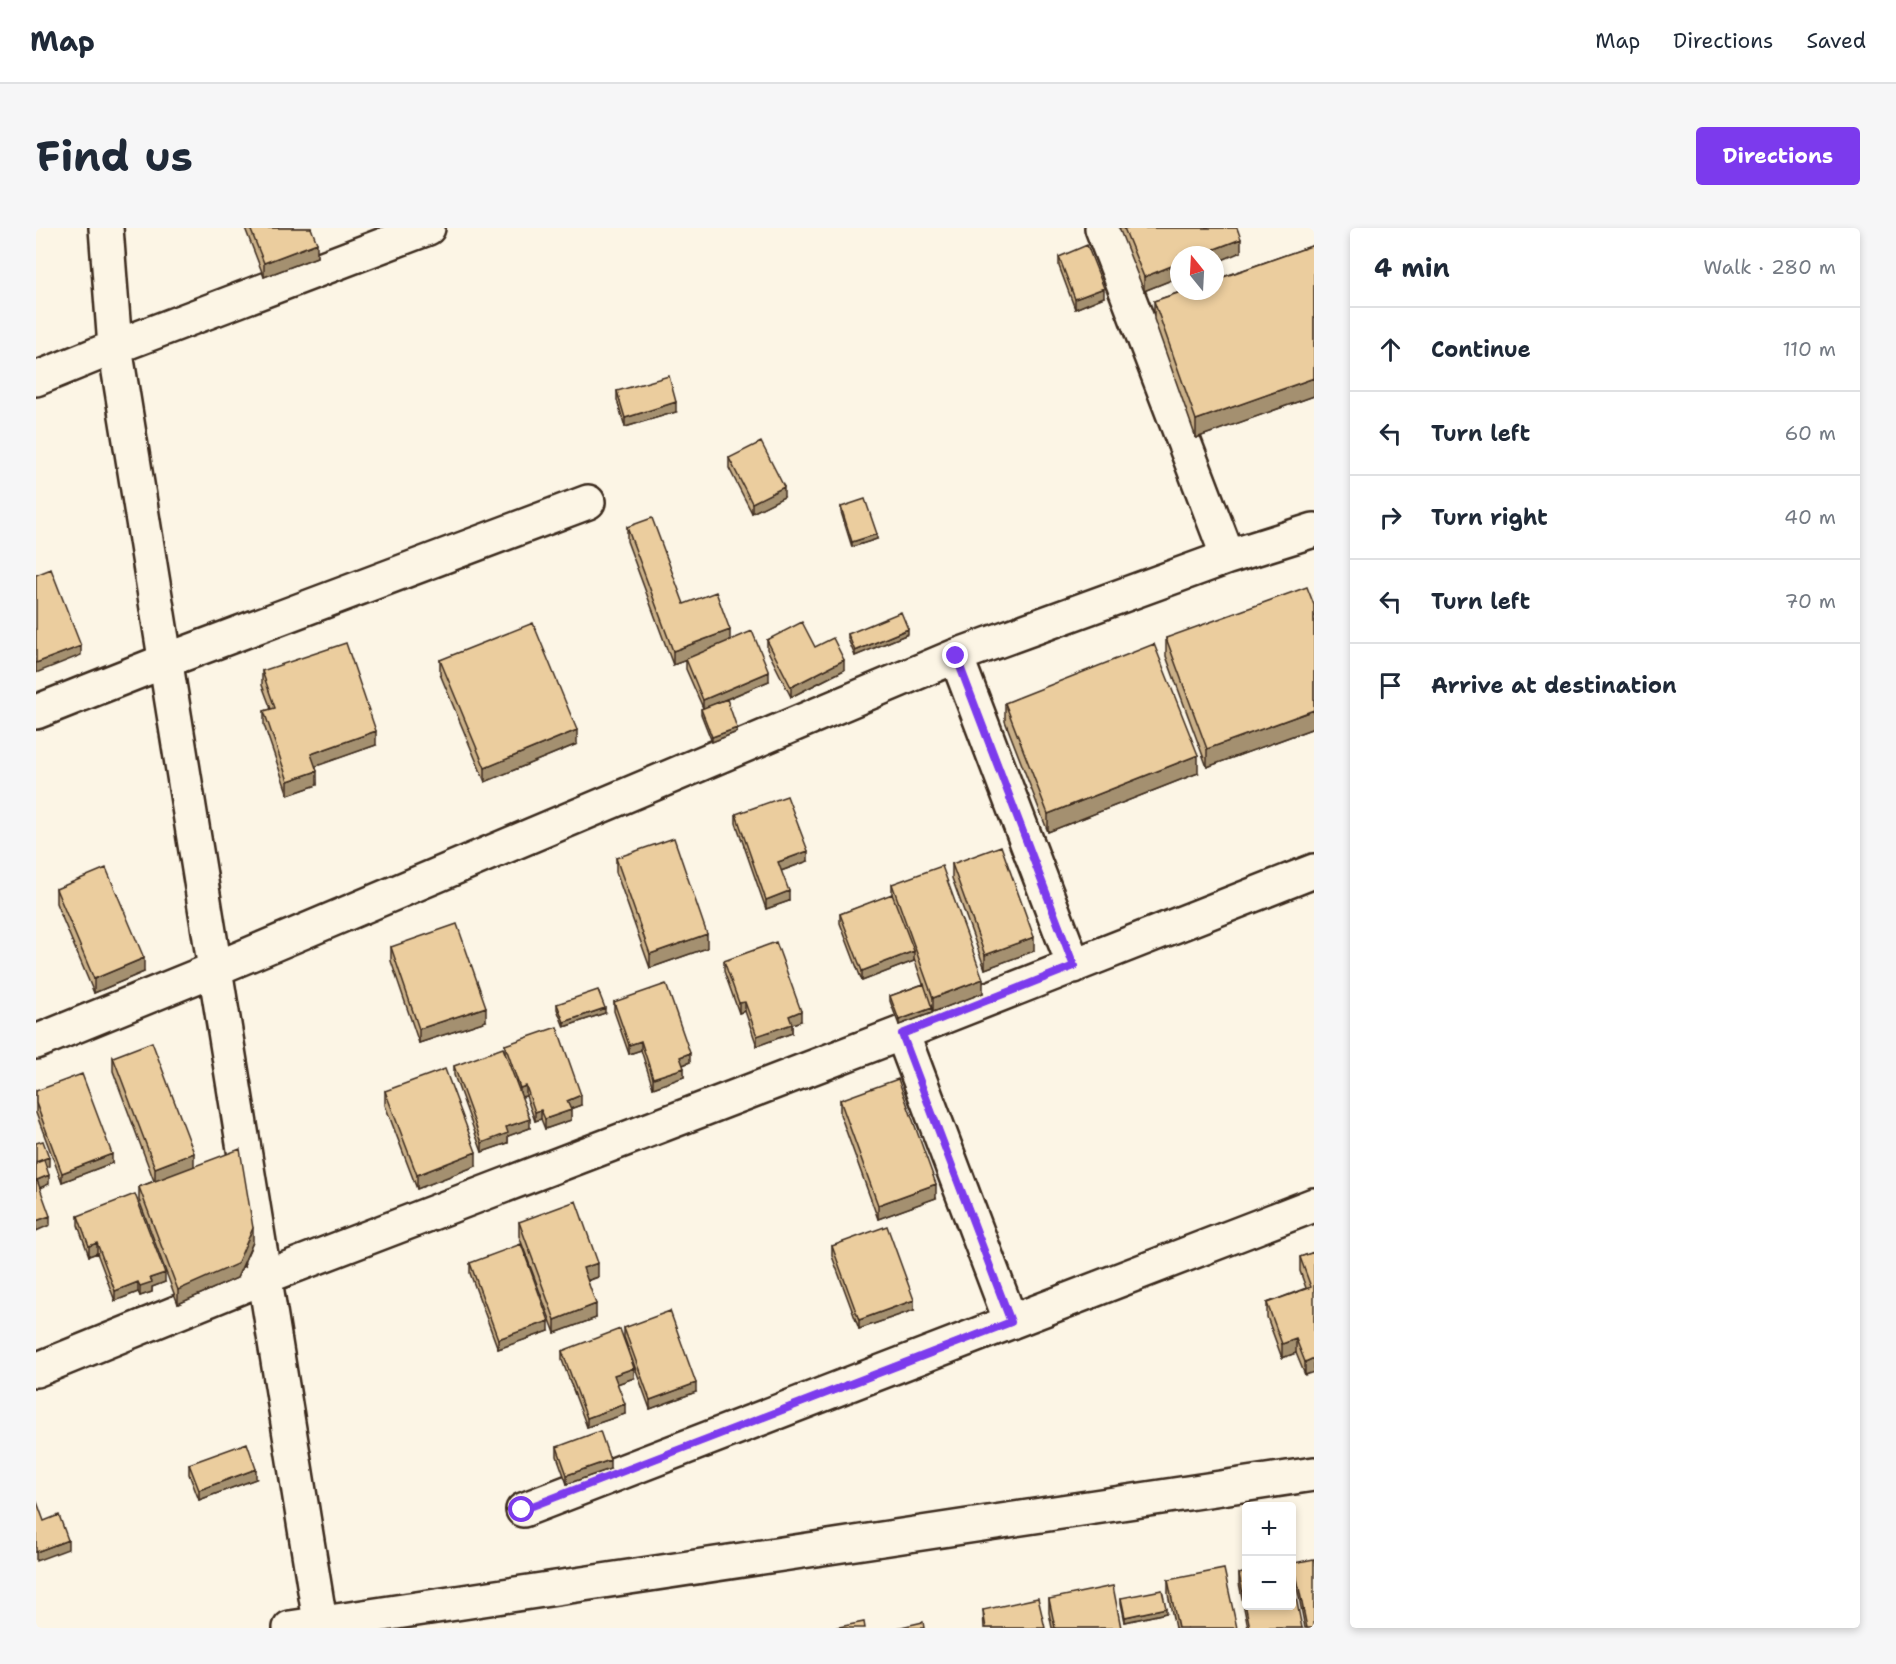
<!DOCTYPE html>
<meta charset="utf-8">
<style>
:root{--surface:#fff;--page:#f6f6f7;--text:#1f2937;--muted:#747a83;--line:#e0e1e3;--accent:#7c3aed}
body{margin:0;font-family:"Shantell Sans",sans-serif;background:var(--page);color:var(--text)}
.controls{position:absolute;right:18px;bottom:18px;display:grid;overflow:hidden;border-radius:6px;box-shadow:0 3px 9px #0003}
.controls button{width:54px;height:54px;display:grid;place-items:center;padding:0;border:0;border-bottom:2px solid var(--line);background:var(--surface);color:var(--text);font:30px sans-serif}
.compass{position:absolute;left:1134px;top:18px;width:54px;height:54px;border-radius:50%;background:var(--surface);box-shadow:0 3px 9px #0003;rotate:342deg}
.stop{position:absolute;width:18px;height:18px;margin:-14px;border:4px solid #7c3aed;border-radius:50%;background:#fff}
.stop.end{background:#7c3aed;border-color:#fff;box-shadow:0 2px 6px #0008}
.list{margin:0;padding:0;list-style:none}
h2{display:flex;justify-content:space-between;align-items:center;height:78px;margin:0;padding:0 24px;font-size:26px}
h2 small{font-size:20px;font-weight:400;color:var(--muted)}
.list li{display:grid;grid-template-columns:39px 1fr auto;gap:18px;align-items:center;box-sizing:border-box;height:84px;padding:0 24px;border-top:2px solid var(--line)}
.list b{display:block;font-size:22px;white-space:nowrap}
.list em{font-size:20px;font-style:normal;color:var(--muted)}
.icon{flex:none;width:33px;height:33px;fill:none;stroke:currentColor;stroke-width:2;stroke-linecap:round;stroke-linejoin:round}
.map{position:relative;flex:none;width:1278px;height:1400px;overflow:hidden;border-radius:6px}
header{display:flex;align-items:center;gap:36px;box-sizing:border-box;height:84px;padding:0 30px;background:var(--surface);border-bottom:2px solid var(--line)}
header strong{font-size:28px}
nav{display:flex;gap:33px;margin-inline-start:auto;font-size:21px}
.intro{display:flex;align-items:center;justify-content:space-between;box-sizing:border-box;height:144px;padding:0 36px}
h1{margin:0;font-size:42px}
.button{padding:15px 27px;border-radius:6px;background:var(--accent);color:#fff;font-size:21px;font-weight:700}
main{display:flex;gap:36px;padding:0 36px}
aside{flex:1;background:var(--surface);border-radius:6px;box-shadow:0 3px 9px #0003}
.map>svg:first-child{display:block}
</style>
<header>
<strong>Map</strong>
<nav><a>Map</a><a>Directions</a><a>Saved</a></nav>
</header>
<div class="intro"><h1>Find us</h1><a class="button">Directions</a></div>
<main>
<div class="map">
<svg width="1278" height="1400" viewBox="0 0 1278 1400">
<rect width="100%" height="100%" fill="#fcf5e5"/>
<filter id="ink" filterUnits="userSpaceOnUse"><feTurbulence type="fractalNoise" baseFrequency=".0167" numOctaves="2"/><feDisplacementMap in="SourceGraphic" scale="12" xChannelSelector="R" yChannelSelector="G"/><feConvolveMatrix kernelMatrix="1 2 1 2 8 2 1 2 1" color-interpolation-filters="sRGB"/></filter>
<g filter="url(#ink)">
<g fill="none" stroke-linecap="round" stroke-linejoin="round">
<g stroke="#3b2a1e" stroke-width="38">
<path id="minor" d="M 70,0 L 79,119 L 285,1400
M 1066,0 L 1192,329
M 0,151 L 79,119 L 392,0
M 920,428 L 1038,738
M 0,484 L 129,433 L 552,274
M 866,805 L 975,1094
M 0,814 L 179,741 L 920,428 L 1192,329 L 1278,302
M 0,1142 L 229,1049 L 866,805 L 1278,643
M 487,1282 L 1278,977
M 254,1400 L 1278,1246"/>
</g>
<use href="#minor" stroke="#fcf5e5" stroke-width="33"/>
</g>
<path fill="#cab088" stroke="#3b2a1e" stroke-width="1.5" d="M 209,0 L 275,0 L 281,29 L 228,49 Z
M 1083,0 L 1201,0 L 1205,24 L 1143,27 L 1143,49 L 1108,63 Z
M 1278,17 L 1278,168 L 1160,210 L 1118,91 L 1118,73 Z
M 1023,29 L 1068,69 L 1039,81 L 1023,38 Z
M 581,163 L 640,184 L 589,199 L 581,172 Z
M 693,230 L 748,269 L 716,285 L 693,240 Z
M 805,279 L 841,311 L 816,319 L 805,284 Z
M 591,299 L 648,376 L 694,413 L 733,453 L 684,474 L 701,504 L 676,514 L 665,486 L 665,481 L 667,480 L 650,441 L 650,432 L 637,437 L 591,313 Z
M 1278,377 L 1278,500 L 1171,539 L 1130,428 L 1130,410 Z
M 812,406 L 872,406 L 819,428 L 812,411 Z
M 731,412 L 779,419 L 808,442 L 755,469 L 731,421 Z
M 404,432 L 541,516 L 449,554 L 404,446 Z
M 226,443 L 340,517 L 279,538 L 281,557 L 252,567 L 228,497 L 228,483 L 235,481 L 226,457 Z
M 969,475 L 1162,545 L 1012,604 L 969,493 Z
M 700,586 L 772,633 L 745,643 L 753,673 L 730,681 L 700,595 Z
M 580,630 L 671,720 L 614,740 L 580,644 Z
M 916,636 L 998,723 L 949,741 L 916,650 Z
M 856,656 L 947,765 L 897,784 L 896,781 L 896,785 L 863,797 L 854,773 L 854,768 L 887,756 L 878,730 L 878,733 L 826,753 L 804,695 L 804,686 L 856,667 Z
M 20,661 L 108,744 L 58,765 L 20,675 Z
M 355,719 L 450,793 L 383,815 L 355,733 Z
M 688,733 L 765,793 L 756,796 L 756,805 L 721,818 L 709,783 L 703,785 L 688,743 Z
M 578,774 L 654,834 L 647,837 L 648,849 L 617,860 L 605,822 L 593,826 L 578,783 Z
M 521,776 L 569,785 L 528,799 L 521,781 Z
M 469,817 L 545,877 L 534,881 L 535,892 L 509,901 L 505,891 L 499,893 L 490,868 L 485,869 L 494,900 L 472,908 L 472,915 L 446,924 L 418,847 L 418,838 L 469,825 Z
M 77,829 L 158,938 L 217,1014 L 201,1050 L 142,1076 L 103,972 L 103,959 L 118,953 L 77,843 Z
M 0,863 L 76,935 L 26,954 L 0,885 Z
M 349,863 L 440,938 L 381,961 L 349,877 Z
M 804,872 L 900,970 L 842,991 L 804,886 Z
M 42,988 L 129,1054 L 116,1059 L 116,1064 L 104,1068 L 102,1064 L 79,1073 L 61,1025 L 53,1028 L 42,997 Z
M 483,994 L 562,1049 L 552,1053 L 560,1090 L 519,1105 L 483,1008 Z
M 796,1018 L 878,1082 L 823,1101 L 796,1028 Z
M 1278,1024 L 1269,1147 L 1260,1125 L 1246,1130 L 1231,1089 L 1231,1075 L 1270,1060 L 1264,1043 L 1264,1029 Z
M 434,1035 L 513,1103 L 462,1121 L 434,1045 Z
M 588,1100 L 660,1164 L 614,1181 L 588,1109 Z
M 526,1123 L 598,1150 L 581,1156 L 589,1186 L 551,1199 L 526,1132 Z
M 521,1219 L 574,1241 L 531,1256 L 521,1228 Z
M 153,1236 L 220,1251 L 163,1272 L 153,1246 Z
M 1258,1335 L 1278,1400 L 1269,1400 L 1258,1344 Z
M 1203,1346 L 1266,1400 L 1212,1400 L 1203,1355 Z
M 1132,1352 L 1201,1400 L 1139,1400 L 1132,1366 Z
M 1085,1370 L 1130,1385 L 1089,1394 L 1085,1375 Z
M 1013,1371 L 1085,1400 L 1016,1400 L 1013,1385 Z
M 947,1382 L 1009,1400 L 948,1400 Z"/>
<path fill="#a4906f" stroke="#3b2a1e" stroke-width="1.5" d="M 1205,11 L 1205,24 L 1179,35 L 1179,27 L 1163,27 Z
M 281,15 L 281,29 L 228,49 L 228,35 Z
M 1143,35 L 1143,49 L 1108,63 L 1108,49 Z
M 1068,60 L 1068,69 L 1039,81 L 1039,71 Z
M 1278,150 L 1278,168 L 1160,210 L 1160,192 Z
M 640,174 L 640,184 L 589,199 L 589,190 Z
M 748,259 L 748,269 L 716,285 L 716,275 Z
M 841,306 L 841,311 L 816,319 L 816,314 Z
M 872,401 L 872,406 L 819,428 L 819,423 Z
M 694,402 L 694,416 L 637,437 L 637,423 Z
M 45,418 L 45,427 L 0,445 L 0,435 Z
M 808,432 L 808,442 L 755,469 L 755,459 Z
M 733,444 L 733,453 L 667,481 L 667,472 Z
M 1278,482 L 1278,500 L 1171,539 L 1171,521 Z
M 701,500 L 701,504 L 676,514 L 676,509 Z
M 541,502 L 541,516 L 449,554 L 449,540 Z
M 340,503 L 340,517 L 275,540 L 275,526 Z
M 1162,527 L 1162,545 L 1012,604 L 1012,586 Z
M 281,543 L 281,557 L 252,567 L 252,553 Z
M 772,623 L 772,633 L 742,644 L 742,634 Z
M 753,663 L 753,673 L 730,681 L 730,672 Z
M 671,706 L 671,720 L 614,740 L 614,726 Z
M 998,709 L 998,723 L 949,741 L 949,727 Z
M 878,723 L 878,733 L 826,753 L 826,743 Z
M 108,730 L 108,744 L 58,765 L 58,751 Z
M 947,751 L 947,765 L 897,784 L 897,770 Z
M 709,774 L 709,783 L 703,785 L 703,775 Z
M 450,779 L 450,793 L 383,815 L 383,801 Z
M 569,780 L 569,785 L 528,799 L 528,794 Z
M 896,780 L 896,785 L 863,797 L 863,792 Z
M 765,783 L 765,793 L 756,796 L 756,805 L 721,818 L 721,808 L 753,788 Z
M 605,813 L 605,822 L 593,826 L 593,817 Z
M 654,825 L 654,834 L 644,838 L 644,829 Z
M 648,840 L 648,849 L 617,860 L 617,850 Z
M 490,858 L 490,868 L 484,869 L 484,860 Z
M 545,867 L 545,877 L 531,882 L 531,873 Z
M 505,882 L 505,891 L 499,893 L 499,884 Z
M 535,882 L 535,892 L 509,901 L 509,891 Z
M 494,891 L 494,900 L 472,908 L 472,915 L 446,924 L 446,915 L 470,899 Z
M 440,924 L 440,938 L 381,961 L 381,947 Z
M 158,925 L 158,939 L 119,954 L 119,940 Z
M 76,926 L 76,935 L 26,954 L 26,945 Z
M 13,929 L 13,938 L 0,943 L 0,934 Z
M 13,947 L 13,956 L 1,961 L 1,952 Z
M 900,956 L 900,970 L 842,991 L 842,977 Z
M 14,988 L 14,997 L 0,1003 L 0,993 Z
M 217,1000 L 217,1014 L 201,1050 L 142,1076 L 142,1062 Z
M 61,1015 L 61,1025 L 53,1028 L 53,1018 Z
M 562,1035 L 562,1049 L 547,1054 L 547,1040 Z
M 129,1045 L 129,1054 L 116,1059 L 116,1064 L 104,1068 L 104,1058 L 114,1050 Z
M 102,1054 L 102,1064 L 79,1073 L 79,1063 Z
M 878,1072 L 878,1082 L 823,1101 L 823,1092 Z
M 560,1076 L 560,1090 L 519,1105 L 519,1092 Z
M 513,1093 L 513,1103 L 462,1121 L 462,1111 Z
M 1260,1111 L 1260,1125 L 1246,1130 L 1246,1116 Z
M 1278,1130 L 1278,1144 L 1269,1147 L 1269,1134 Z
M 598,1140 L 598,1150 L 578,1157 L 578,1147 Z
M 660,1155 L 660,1164 L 614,1181 L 614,1172 Z
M 589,1176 L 589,1186 L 551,1199 L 551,1190 Z
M 574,1232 L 574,1241 L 531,1256 L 531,1247 Z
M 220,1241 L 220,1251 L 163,1272 L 163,1262 Z
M 32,1312 L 32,1321 L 0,1333 L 0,1324 Z
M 1130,1380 L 1130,1385 L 1089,1394 L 1089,1389 Z"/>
<path fill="#ebcd9e" stroke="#3b2a1e" stroke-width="1.5" d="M 214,0 L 275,0 L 281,15 L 228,35 Z
M 1088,0 L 1201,0 L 1205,11 L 1163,27 L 1143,27 L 1143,35 L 1108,49 Z
M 1051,17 L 1068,60 L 1039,71 L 1023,29 Z
M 1278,17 L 1278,150 L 1160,192 L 1118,73 L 1148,63 L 1179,63 L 1179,52 Z
M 633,148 L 640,174 L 589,190 L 581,163 Z
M 725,214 L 748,259 L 716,275 L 693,230 Z
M 829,271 L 841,306 L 816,314 L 805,279 Z
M 616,290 L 648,376 L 680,364 L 694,402 L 637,423 L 591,299 Z
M 15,341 L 45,418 L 0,435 L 0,347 Z
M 1271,359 L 1278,377 L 1278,482 L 1171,521 L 1130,410 Z
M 865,384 L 872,401 L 819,423 L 812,406 Z
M 766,394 L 779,419 L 797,410 L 808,432 L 755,459 L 731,412 Z
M 497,395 L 541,502 L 449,540 L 404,432 Z
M 716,403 L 733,444 L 667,472 L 650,431 Z
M 310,415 L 340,503 L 275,526 L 281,543 L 252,553 L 228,483 L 239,480 L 226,443 Z
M 1118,416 L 1162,527 L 1012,586 L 969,475 Z
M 691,471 L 701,500 L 676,509 L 665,481 Z
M 751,568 L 772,623 L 742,634 L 753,663 L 730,672 L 700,586 Z
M 638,610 L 671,706 L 614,726 L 580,630 Z
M 965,618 L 998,709 L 949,727 L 916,636 Z
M 906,638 L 947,751 L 897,770 L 856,656 Z
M 70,640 L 108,730 L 58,751 L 20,661 Z
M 856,666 L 878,723 L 826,743 L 804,686 Z
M 421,696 L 450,779 L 383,801 L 355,719 Z
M 740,714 L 765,783 L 753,788 L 756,796 L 721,808 L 709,774 L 703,775 L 688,733 Z
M 630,756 L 654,825 L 644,829 L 648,840 L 617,850 L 605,813 L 593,817 L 578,774 Z
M 888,756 L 896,780 L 863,792 L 854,768 Z
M 562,762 L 569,780 L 528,794 L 521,776 Z
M 521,799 L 545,867 L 531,873 L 535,882 L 509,891 L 505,882 L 499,884 L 490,858 L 484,860 L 469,817 Z
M 116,814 L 158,925 L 119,940 L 77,829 Z
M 467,820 L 494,891 L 470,899 L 472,905 L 446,915 L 418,838 Z
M 409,841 L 440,924 L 381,947 L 349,863 Z
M 46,846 L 76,926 L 26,945 L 0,875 L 0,863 Z
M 862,851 L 900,956 L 842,977 L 804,872 Z
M 7,913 L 13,929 L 0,934 L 0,915 Z
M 204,921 L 217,1000 L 201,1036 L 142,1062 L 103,959 Z
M 8,932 L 13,947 L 1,952 L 14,988 L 0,993 L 0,935 Z
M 99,966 L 129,1045 L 114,1050 L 116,1054 L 104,1058 L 102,1054 L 79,1063 L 61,1015 L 53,1018 L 42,988 Z
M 540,973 L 562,1035 L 547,1040 L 560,1076 L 519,1092 L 483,994 Z
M 851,998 L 878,1072 L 823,1092 L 796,1018 Z
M 485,1016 L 513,1093 L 462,1111 L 434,1035 Z
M 1278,1024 L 1278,1130 L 1269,1134 L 1260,1111 L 1246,1116 L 1231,1075 L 1275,1059 L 1264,1029 Z
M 634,1083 L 660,1155 L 614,1172 L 588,1100 Z
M 584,1101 L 598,1140 L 578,1147 L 589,1176 L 551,1190 L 526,1123 Z
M 564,1203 L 574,1232 L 531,1247 L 521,1219 Z
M 211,1215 L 220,1241 L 163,1262 L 153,1236 Z
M 0,1274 L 1,1274 L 8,1293 L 23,1287 L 32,1312 L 0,1324 Z
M 1278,1331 L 1278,1400 L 1271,1400 L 1258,1335 Z
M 1188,1341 L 1201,1400 L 1142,1400 L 1132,1352 Z
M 1210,1344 L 1210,1377 L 1256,1377 L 1256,1349 L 1266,1400 L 1214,1400 L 1203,1346 Z
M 1077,1358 L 1085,1400 L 1019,1400 L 1013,1371 Z
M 1126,1362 L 1130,1380 L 1089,1389 L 1085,1370 Z
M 1002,1370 L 1009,1400 L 950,1400 L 947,1382 Z
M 828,1394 L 829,1400 L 798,1400 Z
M 887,1394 L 888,1400 L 861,1400 Z"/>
</g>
<g fill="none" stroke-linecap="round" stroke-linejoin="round" filter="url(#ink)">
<path stroke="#7c3aed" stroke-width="8" d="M 486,1282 L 975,1094 L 866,806 L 1038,738 L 920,428"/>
</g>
</svg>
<div class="controls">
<button>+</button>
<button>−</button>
</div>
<svg class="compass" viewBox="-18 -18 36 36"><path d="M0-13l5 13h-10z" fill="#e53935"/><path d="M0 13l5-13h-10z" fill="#747a83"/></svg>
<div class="stop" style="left:486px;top:1282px"></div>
<div class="stop end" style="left:920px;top:428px"></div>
</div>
<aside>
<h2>4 min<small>Walk · 280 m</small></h2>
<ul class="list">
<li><svg class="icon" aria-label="ahead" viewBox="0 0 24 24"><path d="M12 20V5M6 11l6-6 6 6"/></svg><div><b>Continue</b></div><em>110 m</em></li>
<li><svg class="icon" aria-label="left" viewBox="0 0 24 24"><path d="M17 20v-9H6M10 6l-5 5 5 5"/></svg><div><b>Turn left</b></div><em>60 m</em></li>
<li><svg class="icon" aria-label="right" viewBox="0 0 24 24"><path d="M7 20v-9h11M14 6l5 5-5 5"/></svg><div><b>Turn right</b></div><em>40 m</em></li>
<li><svg class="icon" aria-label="left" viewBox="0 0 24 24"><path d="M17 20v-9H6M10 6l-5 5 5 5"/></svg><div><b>Turn left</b></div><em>70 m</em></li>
<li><svg class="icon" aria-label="arrive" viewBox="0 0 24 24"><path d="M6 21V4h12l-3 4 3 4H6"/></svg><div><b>Arrive at destination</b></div></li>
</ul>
</aside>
</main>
